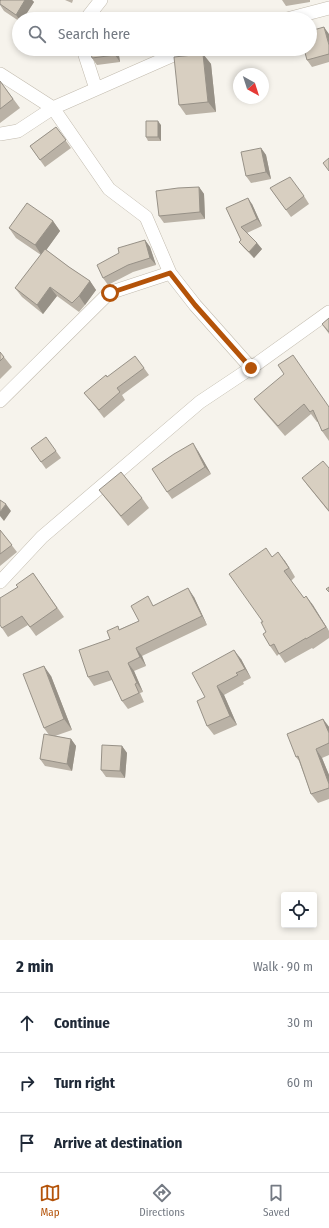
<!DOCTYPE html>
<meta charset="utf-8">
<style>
:root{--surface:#fff;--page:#f6f6f7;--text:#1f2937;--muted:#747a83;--line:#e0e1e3;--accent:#b45309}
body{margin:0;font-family:"Fira Sans Condensed",sans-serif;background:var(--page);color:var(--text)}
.controls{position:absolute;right:12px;bottom:12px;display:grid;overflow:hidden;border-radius:4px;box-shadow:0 2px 6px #0003}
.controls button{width:36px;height:36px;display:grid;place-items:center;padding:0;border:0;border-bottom:1px solid var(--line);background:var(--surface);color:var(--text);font:20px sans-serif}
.compass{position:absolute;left:233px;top:68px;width:36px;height:36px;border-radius:50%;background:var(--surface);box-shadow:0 2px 6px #0003;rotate:141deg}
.stop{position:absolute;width:12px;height:12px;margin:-9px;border:3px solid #b45309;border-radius:50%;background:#fff}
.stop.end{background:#b45309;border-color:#fff;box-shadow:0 1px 4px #0008}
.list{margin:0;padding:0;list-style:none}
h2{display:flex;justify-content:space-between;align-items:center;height:52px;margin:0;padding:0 16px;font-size:17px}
h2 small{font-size:13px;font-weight:400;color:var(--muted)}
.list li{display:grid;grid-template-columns:26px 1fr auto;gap:12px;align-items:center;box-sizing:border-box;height:60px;padding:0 16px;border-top:1px solid var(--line)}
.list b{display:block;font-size:15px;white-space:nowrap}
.list em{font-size:13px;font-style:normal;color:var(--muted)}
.icon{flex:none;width:22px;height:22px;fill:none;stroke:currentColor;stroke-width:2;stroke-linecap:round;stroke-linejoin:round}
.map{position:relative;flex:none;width:329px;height:940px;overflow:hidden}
.search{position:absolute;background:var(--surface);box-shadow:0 2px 6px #0003;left:12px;right:12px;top:12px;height:44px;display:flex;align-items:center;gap:10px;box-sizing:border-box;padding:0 14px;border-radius:22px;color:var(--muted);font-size:15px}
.sheet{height:232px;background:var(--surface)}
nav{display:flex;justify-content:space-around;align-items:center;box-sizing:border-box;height:56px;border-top:1px solid var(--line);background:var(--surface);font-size:11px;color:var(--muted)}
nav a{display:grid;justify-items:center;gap:2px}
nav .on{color:var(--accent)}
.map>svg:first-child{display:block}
</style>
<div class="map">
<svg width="329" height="940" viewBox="0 0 329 940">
<rect width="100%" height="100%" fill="#f6f3ec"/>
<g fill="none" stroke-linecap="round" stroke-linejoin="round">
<g stroke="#c2bbae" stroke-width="14">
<path id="minor" d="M 86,19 L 101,0
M 287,19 L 329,8
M 83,49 L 96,89
M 0,74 L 53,108 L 109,189 L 146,217 L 170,273 L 195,305 L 251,368
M 0,134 L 18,131 L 53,108 L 187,49
M 0,401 L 109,293 L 170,273
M 0,582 L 42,537 L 200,402 L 251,368 L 329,312"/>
</g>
<use href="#minor" stroke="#fff" stroke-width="13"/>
</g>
<path fill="#bab2a6" d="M 1,0 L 32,0 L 34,2 L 23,19 L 19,19 L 19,21 L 4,11 L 0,5 L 0,1 Z
M 65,0 L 73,0 L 72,3 Z
M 282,0 L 310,0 L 310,2 L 286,6 Z
M 329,34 L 329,62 L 312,67 L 307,60 Z
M 118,49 L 120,62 L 97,65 L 92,58 Z
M 203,54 L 211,64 L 216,112 L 186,115 L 179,105 Z
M 0,81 L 20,108 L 0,123 Z
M 161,125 L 161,141 L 148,141 L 146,137 Z
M 56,127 L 71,148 L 45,167 L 30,146 Z
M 261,148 L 266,155 L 271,179 L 251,183 L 246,176 Z
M 199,187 L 204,194 L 205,219 L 164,223 L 159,216 Z
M 270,188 L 304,196 L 309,204 L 291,217 Z
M 252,204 L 262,226 L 247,233 L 257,243 L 262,249 L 254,258 L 244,248 L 239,242 L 241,240 L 226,208 Z
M 53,221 L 60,231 L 46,250 L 69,267 L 90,281 L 96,290 L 85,305 L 79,312 L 57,296 L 43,314 L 22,297 L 15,288 L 41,255 L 16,238 L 9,228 Z
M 145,240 L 150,247 L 156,265 L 133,272 L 108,285 L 103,278 Z
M 329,318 L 329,334 L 322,324 Z
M 0,352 L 12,367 L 0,379 Z
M 144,368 L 149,375 L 122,395 L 125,400 L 104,418 L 90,400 L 84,393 L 107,377 Z
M 254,399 L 329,406 L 329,441 L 322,431 L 318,422 L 317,422 L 311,414 L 285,436 L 261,408 Z
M 31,448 L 56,451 L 61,458 L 46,469 Z
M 198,451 L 211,474 L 172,499 L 167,492 Z
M 329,468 L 329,512 L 308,486 L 302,478 Z
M 99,490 L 142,498 L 149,508 L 128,526 L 107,500 Z
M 0,530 L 17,552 L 0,566 Z
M 272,557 L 285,561 L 295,577 L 291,581 L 304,598 L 306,596 L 329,631 L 329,638 L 313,649 L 312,648 L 285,663 L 279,654 L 277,656 L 270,646 L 266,632 L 263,622 Z
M 33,573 L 64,617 L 36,636 L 28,625 L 8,637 L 0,625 L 18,587 Z
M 194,597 L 207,625 L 142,656 L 146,666 L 134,671 L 143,692 L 140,693 L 144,702 L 128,709 L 122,701 L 112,680 L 94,686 L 88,677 L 110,639 L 120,629 L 139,621 L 154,605 Z
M 241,659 L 251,678 L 243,682 L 244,684 L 224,695 L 237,725 L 214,735 L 207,726 L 205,697 Z
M 51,676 L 72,730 L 55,736 L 71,739 L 76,746 L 72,771 L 45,766 L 40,759 L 49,735 L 44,728 Z
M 323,719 L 329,727 L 329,755 L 322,758 L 329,775 L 329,799 L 318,803 L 311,794 L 299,761 L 296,757 Z
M 122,746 L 127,753 L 125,778 L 106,777 L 101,770 Z"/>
<path fill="#979187" d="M 25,0 L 32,0 L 34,2 L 23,19 L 19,19 L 16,15 Z
M 324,27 L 329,34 L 329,45 Z
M 114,49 L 118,49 L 120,62 L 115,55 Z
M 203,54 L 211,64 L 216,112 L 208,102 Z
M 158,121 L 161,125 L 161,141 L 158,137 Z
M 261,148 L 266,155 L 271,179 L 266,172 Z
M 199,187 L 204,194 L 205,219 L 200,212 Z
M 248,198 L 252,204 L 262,226 L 257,219 Z
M 53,221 L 60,231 L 42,256 L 35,245 Z
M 145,240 L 150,247 L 156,265 L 150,258 Z
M 257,243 L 262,249 L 254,258 L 249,252 Z
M 90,281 L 96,290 L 85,305 L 79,296 Z
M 50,287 L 57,296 L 43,314 L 37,305 Z
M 193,443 L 198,451 L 211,474 L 205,467 Z
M 6,504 L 11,511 L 4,521 L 0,516 L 0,512 Z
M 278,552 L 285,561 L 295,577 L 289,568 Z
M 188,588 L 194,597 L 207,625 L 202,616 Z
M 306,596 L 313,605 L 329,631 L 326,627 Z
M 136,648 L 142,656 L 146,666 L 140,657 Z
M 234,650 L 241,659 L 251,678 L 245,669 Z
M 128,663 L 134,671 L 143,692 L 137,683 Z
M 44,666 L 51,676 L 72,730 L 64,719 Z
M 217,686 L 224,695 L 237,725 L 230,716 Z
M 323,719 L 329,727 L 329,733 Z
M 71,739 L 76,746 L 72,771 L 67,764 Z
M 122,746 L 127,753 L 125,778 L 120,771 Z
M 316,749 L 322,758 L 329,775 L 329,784 Z"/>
<path fill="#d8cfc1" stroke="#979187" d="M 1,0 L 25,0 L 16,15 L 0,4 L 0,1 Z
M 324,27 L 329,45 L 329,54 L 307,60 L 304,49 L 310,49 L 310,31 Z
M 90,49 L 114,49 L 115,55 L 92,58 Z
M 203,54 L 208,102 L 179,105 L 174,57 Z
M 0,81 L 13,99 L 0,109 Z
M 146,121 L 158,121 L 158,137 L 146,137 Z
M 56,127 L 66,140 L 40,160 L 30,146 Z
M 261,148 L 266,172 L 246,176 L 241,152 Z
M 329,158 L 329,171 L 323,163 Z
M 290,177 L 304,196 L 286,210 L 270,188 L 277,184 Z
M 199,187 L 200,212 L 159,216 L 156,191 L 178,188 Z
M 248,198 L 257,219 L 241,227 L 257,243 L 249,252 L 239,242 L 241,240 L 226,208 Z
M 27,203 L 53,221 L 35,245 L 9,228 Z
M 145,240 L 150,258 L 128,265 L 103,278 L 97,265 L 119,253 L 118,248 Z
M 45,249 L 69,267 L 90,281 L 79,296 L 72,303 L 50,287 L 37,305 L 15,288 Z
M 329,318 L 329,332 L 322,324 Z
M 0,352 L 4,357 L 0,361 Z
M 293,355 L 329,407 L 329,428 L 322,431 L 313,410 L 310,412 L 304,404 L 278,426 L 254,399 L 284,374 L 278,365 Z
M 135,356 L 144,368 L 117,388 L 120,392 L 99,410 L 84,393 L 106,375 L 107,377 Z
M 46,437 L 56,451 L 41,462 L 31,448 Z
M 193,443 L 205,467 L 167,492 L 152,469 L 174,454 Z
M 323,461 L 329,468 L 329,511 L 302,478 Z
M 121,472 L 142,498 L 121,516 L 99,490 Z
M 0,500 L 6,504 L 0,512 Z
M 0,530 L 12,545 L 0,554 Z
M 266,548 L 272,557 L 278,552 L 289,568 L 284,571 L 304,598 L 306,596 L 326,627 L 306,639 L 306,638 L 279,654 L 274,644 L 270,646 L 263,634 L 266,632 L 261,622 L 263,622 L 229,574 Z
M 33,573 L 57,608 L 30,627 L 22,616 L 2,628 L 0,625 L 0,598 L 18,587 L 16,585 Z
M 329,587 L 329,592 L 326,589 Z
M 188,588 L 202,616 L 136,648 L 140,657 L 128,663 L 137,683 L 135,684 L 139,693 L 122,701 L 108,671 L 88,677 L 79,650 L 110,639 L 107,631 L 118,626 L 119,630 L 139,621 L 131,606 L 148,596 L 153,606 Z
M 234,650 L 245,669 L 236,673 L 238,675 L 217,686 L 230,716 L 207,726 L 197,701 L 205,697 L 192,673 Z
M 44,666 L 64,719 L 44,728 L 23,674 Z
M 323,719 L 329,733 L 329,743 L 316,749 L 329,784 L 329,788 L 311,794 L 298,756 L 296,757 L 287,734 Z
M 44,734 L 71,739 L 67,764 L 40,759 Z
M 102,745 L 122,746 L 120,771 L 101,770 Z"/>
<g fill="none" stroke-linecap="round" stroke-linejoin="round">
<path stroke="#b45309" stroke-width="5" d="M 110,293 L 170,273 L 195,305 L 251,368"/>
</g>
</svg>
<div class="controls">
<button><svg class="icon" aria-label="locate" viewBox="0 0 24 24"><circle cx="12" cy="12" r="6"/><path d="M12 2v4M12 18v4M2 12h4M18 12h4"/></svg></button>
</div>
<svg class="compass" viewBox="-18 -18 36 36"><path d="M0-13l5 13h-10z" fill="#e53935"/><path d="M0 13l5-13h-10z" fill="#747a83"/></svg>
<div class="stop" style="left:110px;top:293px"></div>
<div class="stop end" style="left:251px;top:368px"></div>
<div class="search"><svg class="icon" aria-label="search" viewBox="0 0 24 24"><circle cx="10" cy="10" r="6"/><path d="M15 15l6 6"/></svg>Search here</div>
</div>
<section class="sheet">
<h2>2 min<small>Walk · 90 m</small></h2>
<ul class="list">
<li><svg class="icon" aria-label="ahead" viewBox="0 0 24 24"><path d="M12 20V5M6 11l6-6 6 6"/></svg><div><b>Continue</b></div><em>30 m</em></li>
<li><svg class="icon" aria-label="right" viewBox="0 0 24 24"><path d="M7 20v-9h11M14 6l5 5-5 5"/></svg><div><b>Turn right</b></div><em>60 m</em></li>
<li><svg class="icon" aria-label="arrive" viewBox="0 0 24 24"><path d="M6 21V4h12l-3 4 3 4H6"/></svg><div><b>Arrive at destination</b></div></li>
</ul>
</section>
<nav>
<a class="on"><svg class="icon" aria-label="map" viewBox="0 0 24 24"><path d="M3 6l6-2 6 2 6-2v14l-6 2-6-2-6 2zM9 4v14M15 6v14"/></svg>Map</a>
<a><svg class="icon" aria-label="directions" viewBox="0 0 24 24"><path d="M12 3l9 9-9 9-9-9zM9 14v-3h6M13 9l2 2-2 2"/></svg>Directions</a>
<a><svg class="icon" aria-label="saved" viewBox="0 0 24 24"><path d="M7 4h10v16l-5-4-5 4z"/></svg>Saved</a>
</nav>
